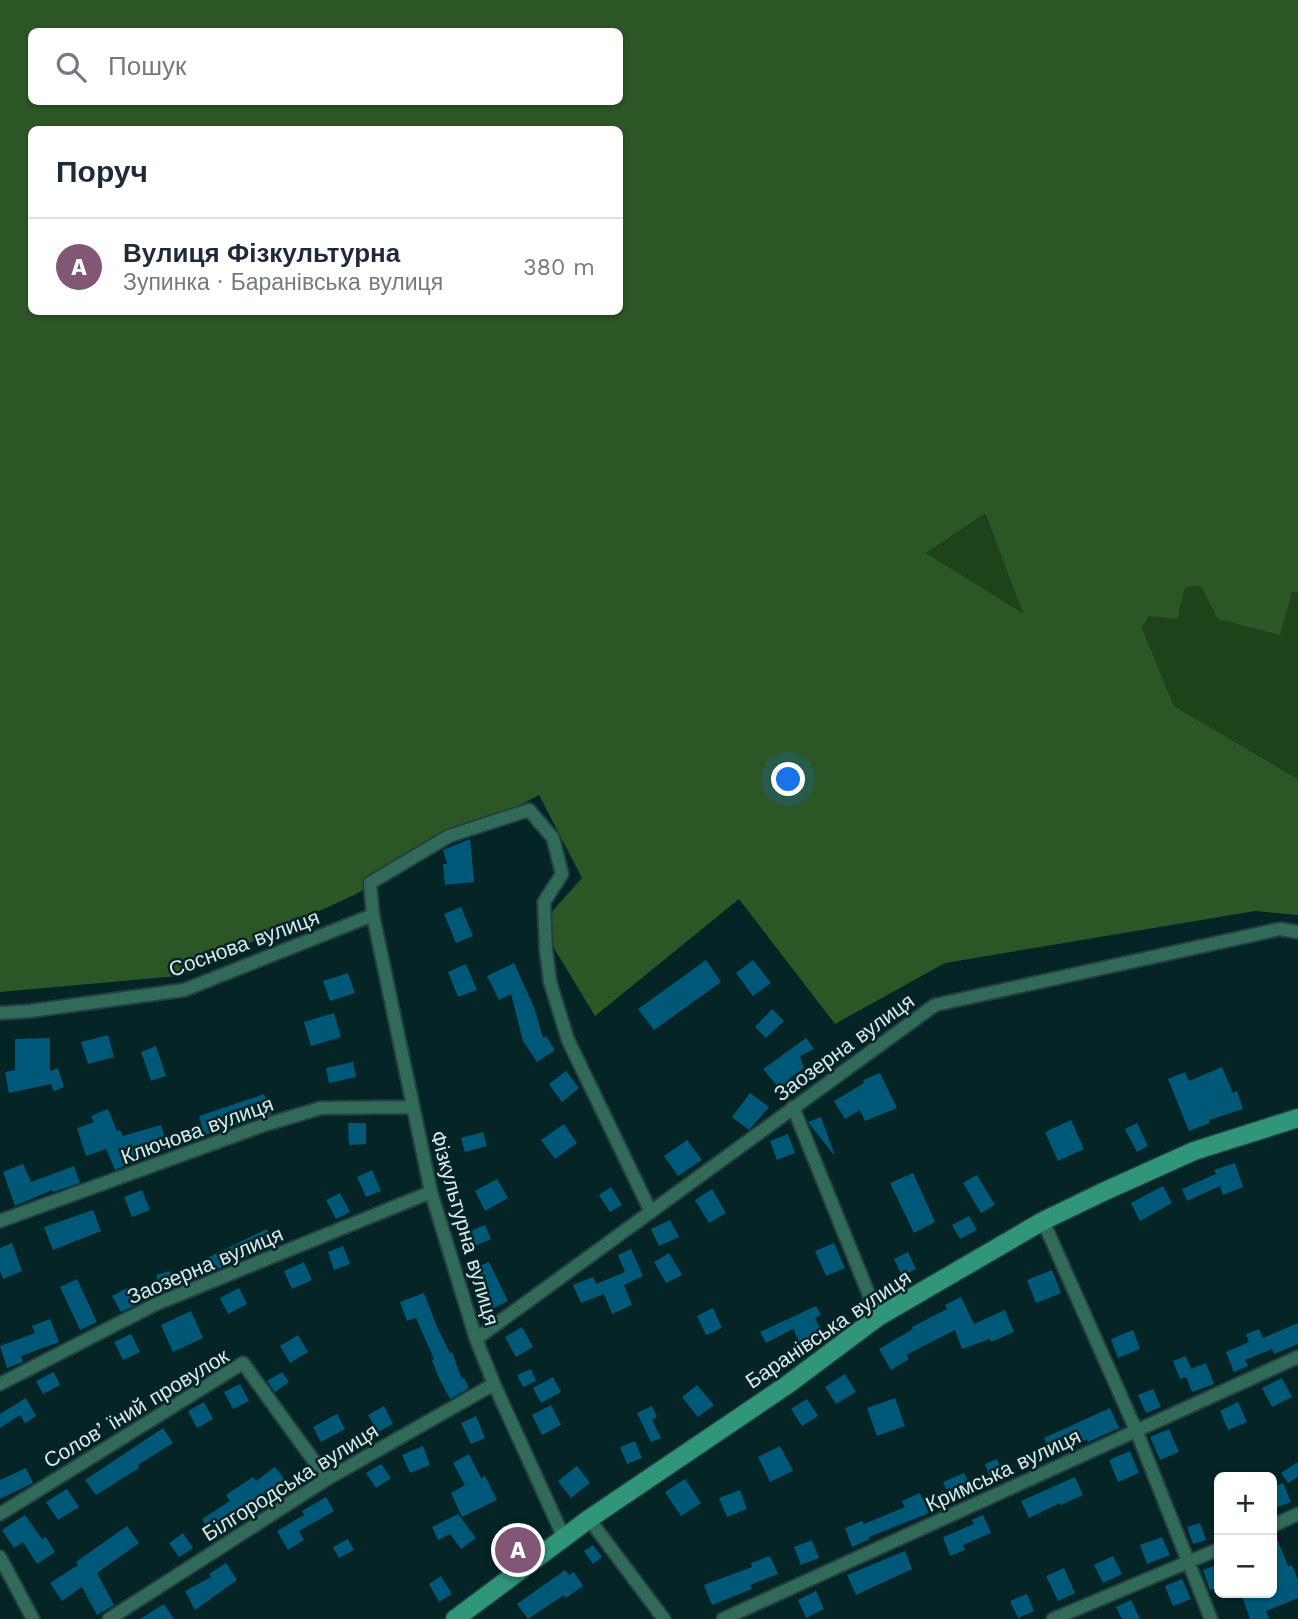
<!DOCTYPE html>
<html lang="uk">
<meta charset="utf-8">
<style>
:root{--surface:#fff;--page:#f6f6f7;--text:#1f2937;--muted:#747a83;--line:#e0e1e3;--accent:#825775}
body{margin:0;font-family:"Work Sans",sans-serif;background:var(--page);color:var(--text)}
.controls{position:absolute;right:21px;bottom:21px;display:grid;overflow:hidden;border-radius:10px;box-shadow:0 2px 5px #0004}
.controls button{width:63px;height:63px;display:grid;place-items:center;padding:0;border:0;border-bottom:2px solid var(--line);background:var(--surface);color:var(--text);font:35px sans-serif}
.you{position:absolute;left:789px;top:780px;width:24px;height:24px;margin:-18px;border:5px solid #fff;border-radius:50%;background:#1a73e8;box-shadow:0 0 0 10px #1a73e833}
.badge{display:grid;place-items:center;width:46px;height:46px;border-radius:50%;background:var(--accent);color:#fff;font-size:23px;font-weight:700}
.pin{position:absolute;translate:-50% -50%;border:4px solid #fff;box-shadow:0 2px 7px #0006}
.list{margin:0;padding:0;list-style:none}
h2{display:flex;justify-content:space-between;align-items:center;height:91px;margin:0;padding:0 28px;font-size:30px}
h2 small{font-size:23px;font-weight:400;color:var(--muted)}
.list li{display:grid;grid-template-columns:46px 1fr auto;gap:21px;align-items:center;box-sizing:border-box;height:98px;padding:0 28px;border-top:2px solid var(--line)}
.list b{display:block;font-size:26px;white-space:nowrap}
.list p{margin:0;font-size:23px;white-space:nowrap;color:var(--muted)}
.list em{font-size:23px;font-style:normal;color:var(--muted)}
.icon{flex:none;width:38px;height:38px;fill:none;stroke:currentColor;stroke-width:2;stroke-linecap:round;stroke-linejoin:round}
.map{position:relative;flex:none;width:1298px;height:1619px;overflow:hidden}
.search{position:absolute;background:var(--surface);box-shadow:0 2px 5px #0004;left:28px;top:28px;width:595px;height:77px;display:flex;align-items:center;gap:18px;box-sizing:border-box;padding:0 24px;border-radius:10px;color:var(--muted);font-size:26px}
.panel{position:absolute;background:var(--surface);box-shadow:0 2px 5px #0004;left:28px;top:126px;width:595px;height:189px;border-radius:10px}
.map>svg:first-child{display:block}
</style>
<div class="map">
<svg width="1298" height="1619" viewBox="0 0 1298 1619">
<rect width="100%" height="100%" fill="#052426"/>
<path fill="#1e4219" d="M 984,513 L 1024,614 L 926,553 Z
M 1201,586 L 1298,593 L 1298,779 L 1174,706 L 1142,628 L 1149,616 L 1185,587 Z"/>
<path fill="#2d5626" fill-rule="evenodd" d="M 0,0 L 1298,0 L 1298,593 L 1292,592 L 1280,635 L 1218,619 L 1201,586 L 1185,587 L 1177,619 L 1149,616 L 1142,628 L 1174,706 L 1298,779 L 1298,915 L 1255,911 L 945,963 L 835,1024 L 739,899 L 595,1016 L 540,925 L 582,878 L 539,795 L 354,895 L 178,976 L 0,992 ZM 32,32 L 620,32 L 620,102 L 32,102 ZM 32,130 L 620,130 L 620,312 L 32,312 ZM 984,514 L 985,514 L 1023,613 L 926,553 Z"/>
<path fill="#005879" d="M 470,839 L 474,882 L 445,885 L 443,864 L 447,864 L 443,850 Z
M 461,907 L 473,936 L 456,943 L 444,914 Z
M 706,960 L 721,982 L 654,1030 L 638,1009 Z
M 753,960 L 771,983 L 753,996 L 736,973 Z
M 514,963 L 534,1007 L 543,1038 L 546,1036 L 555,1050 L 537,1062 L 523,1041 L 511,994 L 499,1000 L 487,976 Z
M 466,964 L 477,990 L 458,997 L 448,972 Z
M 348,973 L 355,993 L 330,1001 L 323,981 Z
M 772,1009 L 784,1021 L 766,1038 L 755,1027 Z
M 334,1013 L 341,1037 L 311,1046 L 304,1022 Z
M 108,1035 L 114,1057 L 88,1064 L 81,1042 Z
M 50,1038 L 50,1071 L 58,1068 L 64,1087 L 54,1091 L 51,1084 L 9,1093 L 5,1072 L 15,1070 L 15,1039 Z
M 806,1038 L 814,1049 L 800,1056 L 804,1068 L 790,1078 L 796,1084 L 784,1094 L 763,1069 Z
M 156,1046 L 166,1076 L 151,1081 L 141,1052 Z
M 353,1062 L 356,1077 L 329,1083 L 326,1068 Z
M 1222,1067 L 1233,1093 L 1237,1091 L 1243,1109 L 1209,1120 L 1210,1123 L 1189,1131 L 1168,1079 L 1185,1072 L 1189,1081 Z
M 566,1071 L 579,1088 L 562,1102 L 549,1084 Z
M 880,1073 L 897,1108 L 865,1121 L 860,1110 L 845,1119 L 834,1101 L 864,1083 L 863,1080 Z
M 750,1093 L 769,1107 L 749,1130 L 732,1117 Z
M 264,1094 L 272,1114 L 204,1135 L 199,1116 Z
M 108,1109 L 117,1131 L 120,1130 L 123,1136 L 161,1125 L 168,1148 L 132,1158 L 133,1162 L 115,1170 L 106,1149 L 86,1156 L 77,1128 L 94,1122 L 91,1116 Z
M 821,1117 L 834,1153 L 833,1154 L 808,1122 Z
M 1071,1120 L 1084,1149 L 1058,1161 L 1045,1132 Z
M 348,1123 L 366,1123 L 366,1144 L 349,1145 Z
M 1137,1123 L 1148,1146 L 1137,1152 L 1125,1129 Z
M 564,1124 L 577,1143 L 555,1159 L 541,1140 Z
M 483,1132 L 487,1146 L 465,1152 L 461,1138 Z
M 788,1134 L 795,1153 L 777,1160 L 770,1141 Z
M 687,1140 L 702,1160 L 678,1176 L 664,1156 Z
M 1235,1163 L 1243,1187 L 1223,1195 L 1220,1186 L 1187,1201 L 1182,1189 L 1216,1174 L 1214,1170 Z
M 23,1164 L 31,1182 L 74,1166 L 80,1183 L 53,1192 L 52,1190 L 15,1206 L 3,1172 Z
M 372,1170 L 381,1191 L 366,1197 L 357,1177 Z
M 913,1173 L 935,1222 L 914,1233 L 890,1183 Z
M 977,1175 L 995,1205 L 981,1213 L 963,1183 Z
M 497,1179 L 508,1198 L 485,1211 L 475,1191 Z
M 1163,1186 L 1172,1203 L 1140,1221 L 1131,1203 Z
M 611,1187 L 622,1205 L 610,1212 L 599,1195 Z
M 712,1189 L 726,1213 L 709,1223 L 695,1200 Z
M 142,1190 L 150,1210 L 132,1217 L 124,1197 Z
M 340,1193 L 350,1212 L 336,1219 L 326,1200 Z
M 93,1210 L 101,1231 L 53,1250 L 44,1227 Z
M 969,1216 L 977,1230 L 960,1239 L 952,1225 Z
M 670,1220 L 679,1237 L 659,1246 L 651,1229 Z
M 485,1225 L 491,1239 L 475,1246 L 468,1232 Z
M 267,1229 L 274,1246 L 203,1275 L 197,1263 Z
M 12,1243 L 22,1271 L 3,1279 L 0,1271 L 0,1248 Z
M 834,1243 L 845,1268 L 826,1276 L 815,1251 Z
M 343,1246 L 350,1264 L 334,1270 L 328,1252 Z
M 631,1249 L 643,1276 L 624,1285 L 632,1305 L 612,1314 L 604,1294 L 581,1303 L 573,1285 L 593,1277 L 596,1284 L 625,1272 L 618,1255 Z
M 908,1252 L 916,1269 L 902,1276 L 894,1259 Z
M 669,1253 L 682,1275 L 666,1283 L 654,1262 Z
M 304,1262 L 312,1280 L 292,1289 L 284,1271 Z
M 489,1262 L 508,1301 L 492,1309 L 472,1269 Z
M 1052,1270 L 1061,1293 L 1036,1303 L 1027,1280 Z
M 170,1271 L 175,1287 L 161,1292 L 156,1275 Z
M 77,1279 L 97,1322 L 80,1330 L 60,1287 Z
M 129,1287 L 138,1304 L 121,1312 L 112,1296 Z
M 239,1288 L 247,1304 L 228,1314 L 220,1298 Z
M 424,1293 L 437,1327 L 450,1353 L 452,1352 L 462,1379 L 464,1378 L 469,1388 L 450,1399 L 438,1376 L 432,1360 L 434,1359 L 416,1318 L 407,1321 L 400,1302 Z
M 961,1297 L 974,1324 L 1005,1310 L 1014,1332 L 991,1342 L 990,1339 L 962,1349 L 955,1330 L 906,1355 L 909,1359 L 891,1370 L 879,1349 L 913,1329 L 912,1327 L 947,1309 L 945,1305 Z
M 816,1306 L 821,1315 L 815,1318 L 823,1334 L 801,1345 L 793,1329 L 766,1343 L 760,1332 Z
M 713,1308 L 722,1328 L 706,1335 L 697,1316 Z
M 191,1311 L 203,1338 L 173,1352 L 161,1325 Z
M 50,1319 L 59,1342 L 21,1356 L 23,1362 L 7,1368 L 0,1346 L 35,1333 L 32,1326 Z
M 1298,1323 L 1298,1344 L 1274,1354 L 1272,1349 L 1245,1360 L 1248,1366 L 1234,1372 L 1226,1352 L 1249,1342 L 1246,1334 L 1259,1329 L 1263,1338 Z
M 522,1327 L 533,1347 L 516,1357 L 505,1337 Z
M 1133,1330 L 1140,1349 L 1118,1358 L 1111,1339 Z
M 131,1334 L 140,1352 L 123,1360 L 114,1342 Z
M 298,1335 L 308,1352 L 290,1363 L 280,1346 Z
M 1186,1356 L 1191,1369 L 1206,1363 L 1214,1384 L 1192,1392 L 1186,1377 L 1180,1379 L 1173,1361 Z
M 531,1369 L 536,1381 L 523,1387 L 517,1375 Z
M 54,1372 L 60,1385 L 43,1394 L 36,1381 Z
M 282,1372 L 289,1382 L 275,1392 L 267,1381 Z
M 845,1374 L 856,1392 L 836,1404 L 825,1387 Z
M 553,1377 L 561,1392 L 541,1403 L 533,1388 Z
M 1282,1378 L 1292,1397 L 1272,1407 L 1262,1388 Z
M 240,1384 L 249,1401 L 233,1409 L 224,1392 Z
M 697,1385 L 714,1405 L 698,1417 L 682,1397 Z
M 1153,1389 L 1161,1407 L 1146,1413 L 1138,1395 Z
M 26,1398 L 36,1416 L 25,1423 L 20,1415 L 0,1428 L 0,1414 Z
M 895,1398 L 905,1426 L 877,1436 L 867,1408 Z
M 807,1399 L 818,1416 L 802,1426 L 791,1409 Z
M 204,1402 L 213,1419 L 197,1428 L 188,1411 Z
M 1238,1402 L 1247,1422 L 1228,1430 L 1220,1411 Z
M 551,1405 L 561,1425 L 542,1435 L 532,1415 Z
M 384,1406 L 393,1424 L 378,1432 L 368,1415 Z
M 652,1406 L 657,1417 L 652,1420 L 661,1438 L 651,1442 L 637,1413 Z
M 1110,1408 L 1119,1428 L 1088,1442 L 1087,1439 L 1053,1456 L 1044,1438 Z
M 337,1414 L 345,1429 L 321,1442 L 313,1427 Z
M 476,1416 L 485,1438 L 471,1444 L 461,1423 Z
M 163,1428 L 173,1443 L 138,1465 L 139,1468 L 96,1495 L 85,1480 Z
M 1169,1429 L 1179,1452 L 1160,1460 L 1150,1437 Z
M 635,1441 L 642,1458 L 627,1464 L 620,1447 Z
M 423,1446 L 430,1465 L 410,1473 L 402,1455 Z
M 780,1446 L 793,1471 L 770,1482 L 758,1457 Z
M 1130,1451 L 1139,1473 L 1118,1482 L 1109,1460 Z
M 469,1454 L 481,1478 L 485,1476 L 497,1500 L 462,1517 L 451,1493 L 465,1485 L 453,1463 Z
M 997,1459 L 1004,1478 L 992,1483 L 985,1464 Z
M 1298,1462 L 1298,1477 L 1288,1483 L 1281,1473 Z
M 381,1464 L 391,1478 L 376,1488 L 366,1473 Z
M 577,1466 L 590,1483 L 571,1498 L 558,1481 Z
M 275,1467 L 285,1480 L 265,1495 L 268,1498 L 212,1535 L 202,1519 L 230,1501 L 226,1495 L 253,1477 L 256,1481 Z
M 26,1468 L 33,1483 L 0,1499 L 0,1480 Z
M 964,1473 L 973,1492 L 952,1502 L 943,1482 Z
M 1075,1477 L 1083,1495 L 1061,1505 L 1060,1503 L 1029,1518 L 1021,1501 Z
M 685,1479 L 701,1503 L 681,1516 L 665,1492 Z
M 1283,1483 L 1291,1502 L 1272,1509 L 1272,1488 Z
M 67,1489 L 79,1507 L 58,1520 L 46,1502 Z
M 740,1490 L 747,1509 L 727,1517 L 719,1498 Z
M 920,1493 L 929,1513 L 869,1537 L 870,1539 L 852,1547 L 845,1528 L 862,1521 L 864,1524 L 905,1507 L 902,1501 Z
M 326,1497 L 334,1511 L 299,1531 L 304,1540 L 288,1550 L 277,1531 L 304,1515 L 302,1511 Z
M 458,1514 L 476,1538 L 461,1549 L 450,1534 L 438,1540 L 432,1527 Z
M 25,1515 L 42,1539 L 46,1537 L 55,1552 L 37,1564 L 23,1542 L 14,1548 L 2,1530 Z
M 983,1515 L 991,1533 L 963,1545 L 965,1550 L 950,1556 L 943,1537 L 974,1524 L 972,1520 Z
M 1200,1523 L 1206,1540 L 1193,1544 L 1187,1527 Z
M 127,1526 L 139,1543 L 97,1573 L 114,1605 L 97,1615 L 82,1587 L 62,1601 L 50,1583 L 78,1565 L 76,1562 Z
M 183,1533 L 193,1548 L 179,1557 L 169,1543 Z
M 1275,1534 L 1288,1566 L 1292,1565 L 1298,1580 L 1298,1598 L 1266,1611 L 1269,1619 L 1250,1619 L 1241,1593 L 1272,1593 L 1272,1535 Z
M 1162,1537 L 1170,1555 L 1147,1564 L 1140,1545 Z
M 348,1539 L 354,1550 L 339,1558 L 333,1547 Z
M 812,1540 L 819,1558 L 801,1565 L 794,1547 Z
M 593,1545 L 602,1557 L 593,1564 L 584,1551 Z
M 905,1551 L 912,1569 L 856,1595 L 847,1575 Z
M 770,1556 L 778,1574 L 750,1585 L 752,1589 L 712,1605 L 704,1585 L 752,1567 L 751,1563 Z
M 1113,1556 L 1122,1574 L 1103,1583 L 1094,1565 Z
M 226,1563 L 237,1580 L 195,1610 L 185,1591 L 211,1577 L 209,1574 Z
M 1219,1564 L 1219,1587 L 1210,1590 L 1203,1570 Z
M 1064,1568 L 1075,1593 L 1058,1601 L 1046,1576 Z
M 565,1570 L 569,1575 L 574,1572 L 583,1586 L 566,1598 L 564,1595 L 528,1619 L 517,1604 Z
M 441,1576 L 452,1594 L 439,1602 L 429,1584 Z
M 1182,1579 L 1191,1599 L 1173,1606 L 1165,1586 Z
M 816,1591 L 824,1609 L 806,1618 L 798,1600 Z
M 1027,1594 L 1034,1611 L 1018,1618 L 1010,1601 Z
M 1131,1600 L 1140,1619 L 1122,1619 L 1116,1607 Z
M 164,1604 L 174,1619 L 140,1619 Z"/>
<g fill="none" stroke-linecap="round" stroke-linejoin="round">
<g stroke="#234041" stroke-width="16">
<path id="street" d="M 0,1013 L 30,1011 L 184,990 L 373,915
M 793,1107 L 878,1317
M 0,1221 L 264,1125 L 321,1108 L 412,1107
M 1043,1221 L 1136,1430 L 1211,1619
M 476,1339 L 935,1005 L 1280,929 L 1298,932
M 0,1384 L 156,1304 L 431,1192
M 0,1514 L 243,1363 L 327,1479
M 589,1519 L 664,1619
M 1272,1526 L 1298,1514
M 564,1538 L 494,1384 L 476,1339 L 431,1192 L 373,915 L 370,883 L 449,836 L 529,810 L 553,838 L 562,874 L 544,902 L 546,950 L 550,982 L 568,1040 L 651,1212
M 0,1557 L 33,1619
M 109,1619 L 327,1479 L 494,1384
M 723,1619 L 1298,1357
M 1053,1619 L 1219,1549"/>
</g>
<g stroke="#234041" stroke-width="21">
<path id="secondary" d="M 455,1619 L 589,1519 L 787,1385 L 878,1317 L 1043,1221 L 1103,1192 L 1194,1151 L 1298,1118"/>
</g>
<use href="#street" stroke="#316a59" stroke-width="12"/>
<use href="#secondary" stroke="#31957a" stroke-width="18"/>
</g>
<g text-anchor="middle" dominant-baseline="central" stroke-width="5" stroke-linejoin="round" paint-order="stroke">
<g font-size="21" fill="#d8e9ea" stroke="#052426">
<text transform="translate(244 943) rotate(-20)">Соснова вулиця</text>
<text transform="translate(844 1047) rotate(-36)">Заозерна вулиця</text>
<text transform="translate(197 1130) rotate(-20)">Ключова вулиця</text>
<text transform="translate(465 1228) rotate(74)">Фізкультурна вулиця</text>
<text transform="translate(205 1265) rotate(-23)">Заозерна вулиця</text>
<text transform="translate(828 1329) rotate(-34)">Баранівська вулиця</text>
<text transform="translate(136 1408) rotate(-31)">Соловʼїний провулок</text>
<text transform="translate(1003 1470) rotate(-25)">Кримська вулиця</text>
<text transform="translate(290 1482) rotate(-32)">Білгородська вулиця</text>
</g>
</g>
</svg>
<div class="controls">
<button>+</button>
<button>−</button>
</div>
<div class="you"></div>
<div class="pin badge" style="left:518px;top:1550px">A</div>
<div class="search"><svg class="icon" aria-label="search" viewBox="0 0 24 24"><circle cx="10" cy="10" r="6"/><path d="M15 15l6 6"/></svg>Пошук</div>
<section class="panel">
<h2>Поруч<small></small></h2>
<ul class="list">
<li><span class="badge">A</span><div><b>Вулиця Фізкультурна</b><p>Зупинка · Баранівська вулиця</p></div><em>380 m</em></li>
</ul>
</section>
</div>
